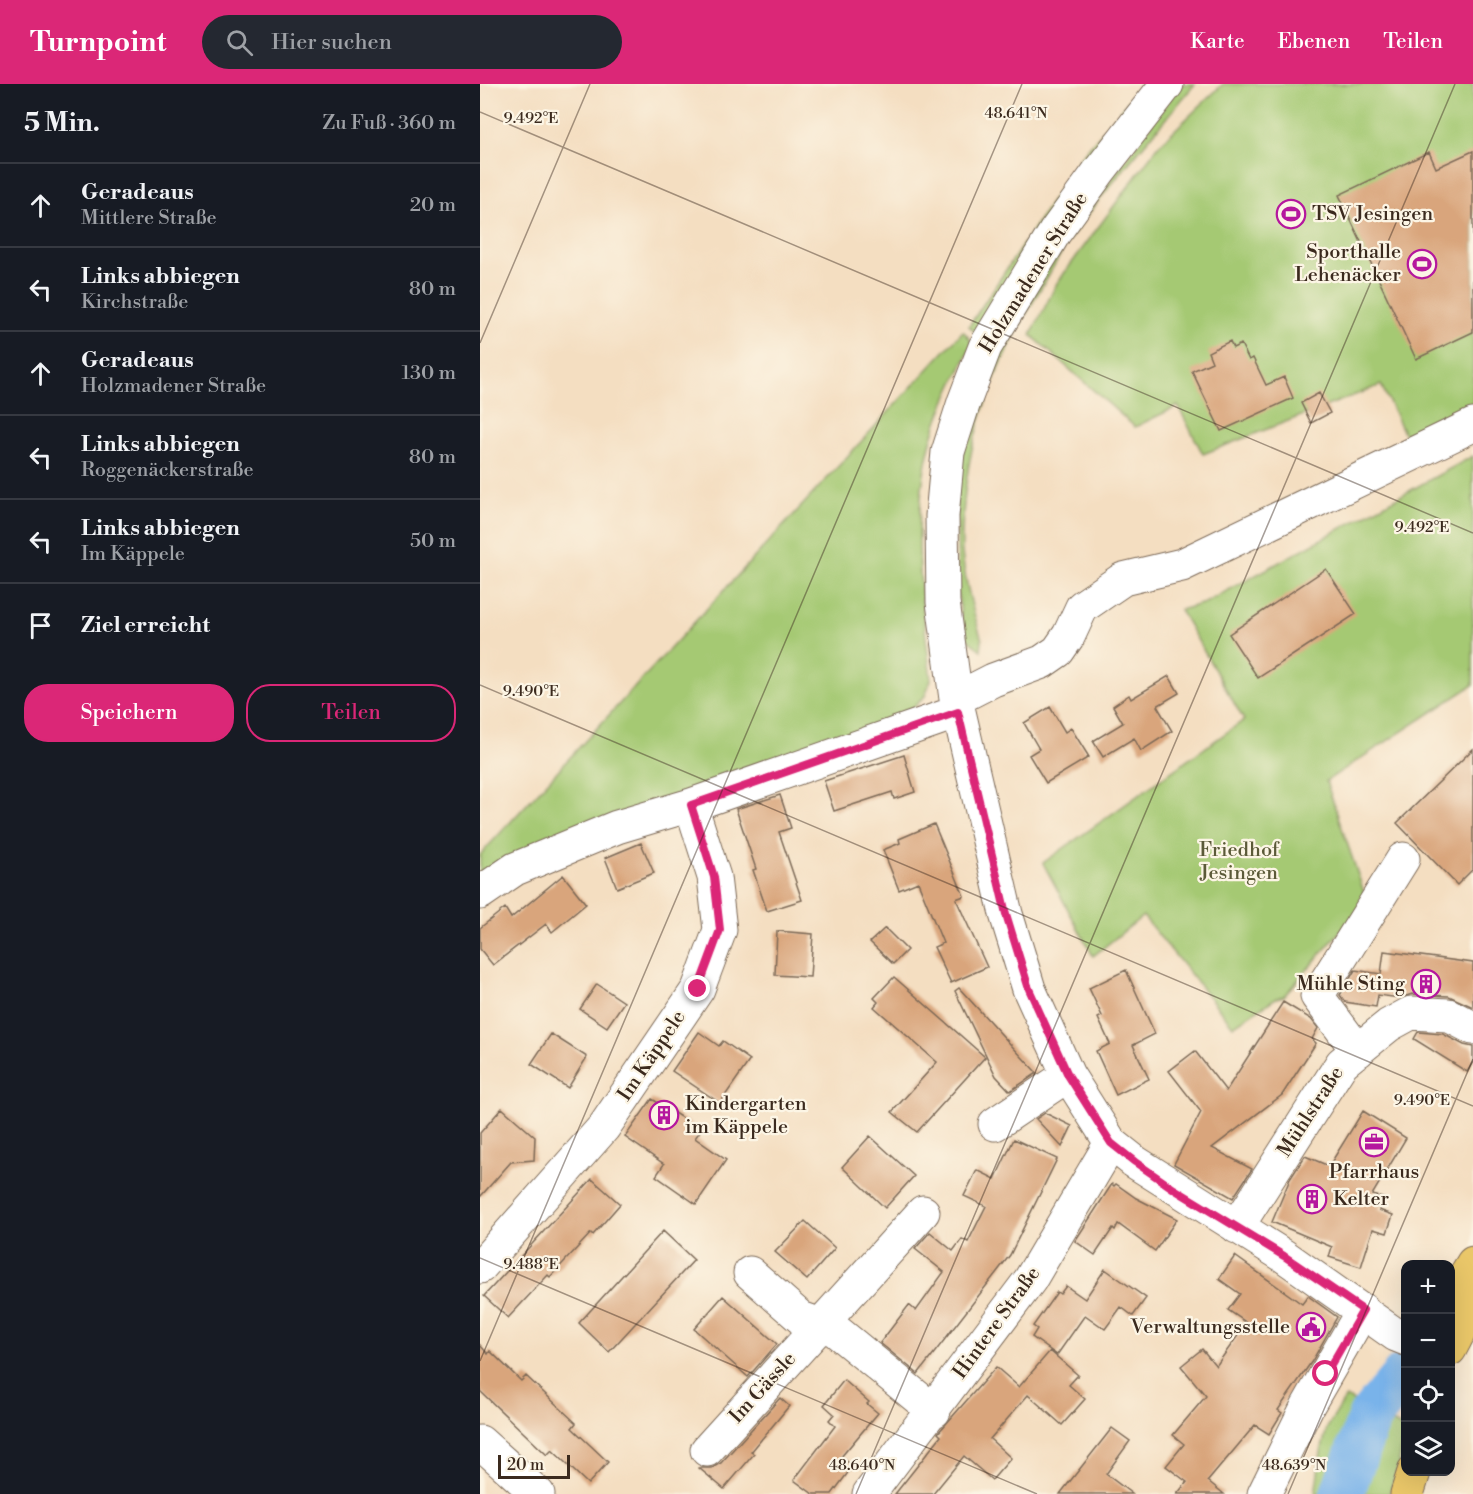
<!DOCTYPE html>
<html lang="de">
<meta charset="utf-8">
<style>
:root{--surface:#171b24;--page:#242831;--text:#f1f3f6;--muted:#9ea1a6;--line:#363941;--accent:#db2777}
body{margin:0;font-family:"Libre Bodoni",serif;background:var(--page);color:var(--text)}
.controls{position:absolute;right:18px;bottom:18px;display:grid;overflow:hidden;border-radius:12px;box-shadow:0 6px 24px #0002}
.controls button{width:54px;height:54px;display:grid;place-items:center;padding:0;border:0;border-bottom:2px solid var(--line);background:var(--surface);color:var(--text);font:30px sans-serif}
.scale{position:absolute;left:18px;bottom:15px;width:72px;box-sizing:border-box;padding-left:6px;border:3px solid #3b2a1e;border-top:0;font-size:16px;line-height:21px;white-space:nowrap;color:#3b2a1e;-webkit-text-stroke:4px #fcf5e5;paint-order:stroke}
.stop{position:absolute;width:18px;height:18px;margin:-14px;border:4px solid #db2777;border-radius:50%;background:#fff}
.stop.end{background:#db2777;border-color:#fff;box-shadow:0 2px 6px #0008}
.list{margin:0;padding:0;list-style:none}
h2{display:flex;justify-content:space-between;align-items:center;height:78px;margin:0;padding:0 24px;font-size:26px}
h2 small{font-size:20px;font-weight:400;color:var(--muted)}
.list li{display:grid;grid-template-columns:39px 1fr auto;gap:18px;align-items:center;box-sizing:border-box;height:84px;padding:0 24px;border-top:2px solid var(--line)}
.list b{display:block;font-size:22px;white-space:nowrap}
.list p{margin:0;font-size:20px;white-space:nowrap;color:var(--muted)}
.list em{font-size:20px;font-style:normal;color:var(--muted)}
.actions{display:flex;gap:12px;padding:18px 24px}
.actions a{flex:1;padding:14px 0;border:2px solid var(--accent);border-radius:24px;text-align:center;font-size:21px;color:var(--accent)}
.actions .main{background:var(--accent);color:#fff}
.icon{flex:none;width:33px;height:33px;fill:none;stroke:currentColor;stroke-width:2;stroke-linecap:round;stroke-linejoin:round}
.map{position:relative;flex:none;width:993px;height:1410px;overflow:hidden}
header{display:flex;align-items:center;gap:36px;box-sizing:border-box;height:84px;padding:0 30px;background:var(--accent);color:#fff}
header strong{font-size:28px}
nav{display:flex;gap:33px;margin-inline-start:auto;font-size:21px}
.search{width:420px;height:54px;background:var(--page);display:flex;align-items:center;gap:15px;box-sizing:border-box;padding:0 21px;border-radius:33px;color:var(--muted);font-size:22px}
main{display:flex}
aside{flex:1;background:var(--surface)}
.map>svg:first-child{display:block}
</style>
<header>
<strong>Turnpoint</strong>
<div class="search"><svg class="icon" aria-label="search" viewBox="0 0 24 24"><circle cx="10" cy="10" r="6"/><path d="M15 15l6 6"/></svg>Hier suchen</div>
<nav><a>Karte</a><a>Ebenen</a><a>Teilen</a></nav>
</header>
<main>
<aside>
<h2>5 Min.<small>Zu Fuß · 360 m</small></h2>
<ul class="list">
<li><svg class="icon" aria-label="ahead" viewBox="0 0 24 24"><path d="M12 20V5M6 11l6-6 6 6"/></svg><div><b>Geradeaus</b><p>Mittlere Straße</p></div><em>20 m</em></li>
<li><svg class="icon" aria-label="left" viewBox="0 0 24 24"><path d="M17 20v-9H6M10 6l-5 5 5 5"/></svg><div><b>Links abbiegen</b><p>Kirchstraße</p></div><em>80 m</em></li>
<li><svg class="icon" aria-label="ahead" viewBox="0 0 24 24"><path d="M12 20V5M6 11l6-6 6 6"/></svg><div><b>Geradeaus</b><p>Holzmadener Straße</p></div><em>130 m</em></li>
<li><svg class="icon" aria-label="left" viewBox="0 0 24 24"><path d="M17 20v-9H6M10 6l-5 5 5 5"/></svg><div><b>Links abbiegen</b><p>Roggenäckerstraße</p></div><em>80 m</em></li>
<li><svg class="icon" aria-label="left" viewBox="0 0 24 24"><path d="M17 20v-9H6M10 6l-5 5 5 5"/></svg><div><b>Links abbiegen</b><p>Im Käppele</p></div><em>50 m</em></li>
<li><svg class="icon" aria-label="arrive" viewBox="0 0 24 24"><path d="M6 21V4h12l-3 4 3 4H6"/></svg><div><b>Ziel erreicht</b></div></li>
</ul>
<div class="actions"><a class="main">Speichern</a><a>Teilen</a></div>
</aside>
<div class="map">
<svg width="993" height="1410" viewBox="0 0 993 1410">
<rect width="100%" height="100%" fill="#fcf5e5"/>
<filter id="ink" filterUnits="userSpaceOnUse"><feTurbulence type="fractalNoise" baseFrequency=".0167" numOctaves="2"/><feDisplacementMap in="SourceGraphic" scale="12" xChannelSelector="R" yChannelSelector="G"/><feConvolveMatrix kernelMatrix="1 2 1 2 8 2 1 2 1" color-interpolation-filters="sRGB"/></filter>
<filter id="wash" filterUnits="userSpaceOnUse"><feTurbulence type="fractalNoise" baseFrequency=".008" numOctaves="4" result="noise"/><feDisplacementMap in="SourceGraphic" scale="24" xChannelSelector="R" yChannelSelector="G"/><feGaussianBlur stdDeviation="1.35" result="paint"/><feColorMatrix in="noise" values="0 0 0 0 0 0 0 0 0 0 0 0 0 0 0 0 0 1.4 0 .05"/><feComposite in="paint" operator="in"/></filter>
<g filter="url(#wash)">
<rect width="100%" height="100%" fill="#f4dec1"/>
<path fill="#a5c973" stroke="#707a48" stroke-width="1.5" d="M 663,0 L 676,0 L 499,252 L 489,242 L 600,74 Z
M 701,0 L 715,0 C 674,49 632,97 595,148 C 583,164 574,182 564,199 C 524,266 493,330 485,409 C 483,428 481,449 482,468 C 485,498 493,528 502,556 L 501,566 L 488,556 L 482,537 L 478,510 L 476,390 L 499,306 L 549,207 Z
M 743,0 L 993,0 L 993,336 L 933,367 L 901,301 L 723,370 L 698,322 L 655,343 L 551,251 L 577,199 L 679,61 Z
M 483,247 L 490,255 L 492,261 C 480,287 465,314 456,341 C 428,423 441,512 451,596 L 445,612 L 434,623 L 365,654 L 0,798 L 0,771 Z
M 993,372 L 993,601 L 846,697 L 887,817 L 804,912 L 796,914 L 753,942 L 663,832 L 613,872 L 563,779 L 764,636 L 700,526 L 725,519 Z
M 866,1313 L 925,1345 L 918,1383 L 909,1410 L 835,1410 L 841,1368 L 847,1344 Z"/>
<g fill="none" stroke-linecap="round" stroke-linejoin="round">
<path stroke="#79b3ea" stroke-width="44" d="M 862,1410 L 890,1332 L 923,1292"/>
</g>
<g id="blocks">
<path fill="#d9a57b" d="M 993,67 L 993,248 L 936,275 L 859,111 L 949,68 L 956,84 Z
M 750,257 L 753,264 L 761,260 L 769,276 L 773,274 L 786,301 L 804,293 L 813,314 L 741,347 L 712,287 L 732,278 L 728,268 Z
M 839,309 L 850,329 L 831,339 L 821,319 Z
M 846,485 L 876,530 L 778,594 L 749,550 Z
M 689,592 L 699,609 L 677,622 L 692,647 L 661,667 L 654,654 L 623,673 L 613,657 L 643,639 L 633,622 L 649,611 L 651,615 Z
M 570,623 L 585,648 L 591,644 L 609,673 L 566,699 L 549,671 L 559,665 L 544,639 Z
M 993,665 L 993,785 L 977,801 L 917,739 Z
M 424,671 L 435,708 L 414,715 L 412,708 L 354,727 L 344,697 Z
M 300,711 L 311,744 L 299,748 L 322,816 L 287,827 L 273,786 L 276,785 L 256,725 Z
M 454,740 L 484,812 L 476,815 L 507,883 L 471,899 L 454,863 L 463,859 L 438,798 L 419,806 L 403,766 L 420,759 L 419,755 Z
M 161,759 L 174,789 L 137,804 L 125,774 Z
M 83,791 L 106,820 L 72,848 L 66,840 L 13,881 L 0,865 L 0,844 L 25,824 L 31,834 Z
M 405,844 L 427,866 L 413,880 L 390,858 Z
M 297,847 L 333,850 L 330,893 L 295,891 Z
M 904,867 L 993,879 L 993,923 L 969,912 L 932,910 L 920,914 L 898,911 L 896,923 L 865,918 L 860,911 L 875,886 L 901,890 Z
M 646,886 L 675,950 L 653,961 L 669,995 L 636,1011 L 616,967 L 630,960 L 618,934 L 622,932 L 609,904 Z
M 414,893 L 505,973 L 437,1048 L 412,1028 L 457,978 L 394,923 L 398,918 L 394,914 Z
M 117,900 L 144,918 L 127,943 L 100,925 Z
M 479,904 L 542,973 L 557,989 L 530,1007 L 516,992 L 475,907 Z
M 803,918 L 831,935 L 838,944 L 832,955 L 836,959 L 802,1011 L 732,1064 L 772,1085 L 753,1114 L 694,1080 L 721,1028 L 689,987 L 715,967 L 746,1007 Z
M 219,948 L 239,962 L 243,957 L 270,976 L 240,1019 L 192,987 Z
M 938,948 L 963,950 L 984,961 L 993,963 L 993,978 L 987,988 L 934,955 Z
M 71,950 L 107,973 L 88,1004 L 51,980 Z
M 172,1015 L 221,1046 L 215,1054 L 246,1076 L 216,1120 L 176,1092 L 184,1080 L 145,1053 Z
M 22,1024 L 55,1053 L 54,1076 L 31,1078 L 0,1113 L 0,1049 Z
M 883,1027 L 926,1054 L 892,1111 L 903,1114 L 899,1126 L 913,1131 L 907,1149 L 893,1145 L 881,1183 L 849,1173 L 852,1163 L 792,1138 L 810,1095 L 825,1072 L 849,1082 Z
M 565,1029 L 592,1042 L 582,1063 L 556,1035 Z
M 390,1052 L 434,1092 L 405,1124 L 362,1083 Z
M 534,1055 L 577,1075 L 530,1171 L 438,1290 L 400,1259 L 429,1221 L 436,1227 L 464,1188 L 435,1165 L 450,1148 L 473,1167 L 482,1155 L 488,1158 L 506,1122 L 484,1112 L 497,1086 L 515,1095 Z
M 112,1095 L 140,1120 L 113,1151 L 111,1149 L 70,1193 L 68,1191 L 28,1234 L 4,1212 Z
M 632,1100 L 634,1102 L 636,1100 L 656,1114 L 697,1135 L 675,1167 L 638,1140 L 635,1146 L 633,1144 L 615,1171 L 595,1157 Z
M 325,1137 L 355,1164 L 327,1196 L 295,1168 Z
M 183,1147 L 214,1176 L 129,1268 L 99,1239 Z
M 755,1172 L 822,1220 L 828,1212 L 857,1233 L 832,1277 L 798,1326 L 802,1329 L 789,1350 L 775,1341 L 728,1397 L 744,1410 L 697,1410 L 707,1398 L 686,1382 L 704,1360 L 693,1351 L 726,1312 L 701,1282 L 722,1265 L 736,1282 L 767,1239 L 748,1226 L 760,1210 L 739,1195 Z
M 625,1185 L 666,1214 L 653,1232 L 641,1223 L 625,1245 L 605,1231 L 577,1271 L 552,1253 L 557,1245 L 553,1242 L 577,1208 L 580,1210 L 586,1202 L 605,1215 Z
M 243,1212 L 297,1260 L 268,1293 L 214,1245 Z
M 0,1261 L 8,1270 L 10,1267 L 41,1297 L 46,1292 L 96,1339 L 92,1344 L 128,1378 L 108,1400 L 72,1366 L 67,1371 L 0,1307 Z
M 570,1267 L 598,1291 L 589,1301 L 605,1315 L 582,1341 L 548,1311 L 510,1355 L 531,1374 L 512,1396 L 484,1372 L 453,1410 L 415,1410 L 461,1352 L 458,1349 L 516,1283 L 539,1303 Z
M 364,1296 L 389,1318 L 387,1320 L 398,1329 L 361,1373 L 373,1382 L 352,1410 L 333,1410 L 314,1396 L 355,1342 L 349,1336 L 354,1330 L 344,1321 Z
M 300,1314 L 309,1322 L 271,1368 L 274,1370 L 244,1405 L 219,1384 L 232,1384 L 241,1379 Z
M 632,1344 L 650,1357 L 626,1390 L 652,1410 L 580,1410 Z"/>
</g>
</g>
<g filter="url(#ink)">
<use href="#blocks" fill-opacity="0" stroke="#7c6957" stroke-width="1.5"/>
<g fill="none" stroke-linecap="round" stroke-linejoin="round">
<g stroke="#7c6957" stroke-width="35">
<path id="minor" d="M 687,0 L 620,86 L 575,148 L 505,263 L 484,318 L 468,368 L 462,432 L 463,518 L 476,615 L 526,830 L 549,905 L 588,991 L 631,1059 L 655,1078 L 804,1172 L 916,1251 L 926,1255
M 476,615 L 513,596 L 562,578 L 578,567 L 589,551 L 602,523 L 643,495 L 702,481 L 993,341
M 0,809 L 35,785 L 137,743 L 211,721 L 478,628
M 878,967 L 837,912 L 923,775
M 515,1040 L 588,991
M 757,1143 L 862,979 L 909,941 L 931,929 L 968,931 L 993,944
M 0,1183 L 124,1043 L 218,905 L 240,846 L 234,793 L 211,721
M 270,1189 L 321,1234 L 355,1246 L 454,1327
M 0,1358 L 58,1410
M 227,1366 L 443,1128
M 389,1410 L 550,1196 L 631,1059
M 784,1410 L 827,1323 L 883,1226"/>
</g>
<g stroke="#7c6957" stroke-width="35">
<path id="major" d="M 970,1228 L 977,1205 L 993,1179
M 970,1265 L 993,1221
M 927,1410 L 934,1388"/>
</g>
<use href="#minor" stroke="#fff" stroke-width="33"/>
<use href="#major" stroke="#eac769" stroke-width="33"/>
</g>
</g>
<g fill="none" stroke-linecap="round" stroke-linejoin="round" filter="url(#ink)">
<path stroke="#db2777" stroke-width="8" d="M 218,905 L 240,846 L 234,793 L 211,721 L 478,628 L 526,830 L 549,905 L 588,991 L 631,1059 L 655,1078 L 694,1105 L 804,1172 L 883,1226 L 846,1290"/>
</g>
<path fill="none" stroke="#3b2a1e" stroke-width="1.5" stroke-opacity="0.45" d="M 0,28 L 993,449M 0,259 L 110,0M 0,601 L 993,1022M 0,1174 L 557,1410M 0,1277 L 542,0M 376,1410 L 975,0M 808,1410 L 993,975"/>
<defs>
<g id="stadium-ring" transform="scale(1.5)"><circle r="9.5" fill="#fcf5e5" stroke="#b5179e" stroke-width="1.5"/><path d="M0-5a6.5 5 0 1 0 0 10a6.5 5 0 1 0 0-10ZM-3.5-1.8h7v3.6h-7Z" fill="#b5179e"/></g>
<g id="building-ring" transform="scale(1.5)"><circle r="9.5" fill="#fcf5e5" stroke="#b5179e" stroke-width="1.5"/><path d="M-4-6H4V6H1V3H-1V6H-4ZM-2.5-4.3h1.7v1.8h-1.7ZM.8-4.3h1.7v1.8H.8ZM-2.5-1h1.7V.8h-1.7ZM.8-1h1.7V.8H.8Z" fill="#b5179e"/></g>
<g id="office-ring" transform="scale(1.5)"><circle r="9.5" fill="#fcf5e5" stroke="#b5179e" stroke-width="1.5"/><path d="M-6-3h4V-5.5h4V-3h4V5H-6ZM-1-4.5V-3h2v-1.5ZM-6 0V1H6V0Z" fill="#b5179e"/></g>
<g id="civic-ring" transform="scale(1.5)"><circle r="9.5" fill="#fcf5e5" stroke="#b5179e" stroke-width="1.5"/><path d="M-.6-6.5H3V-4.5H.6V-3L4-1V1h2V6H-6V1h2V-1L-.6-3ZM-1.2 2.5V6h2.4V2.5Z" fill="#b5179e"/></g>
</defs>
<g fill-rule="evenodd">
<use href="#stadium-ring" x="811" y="130"/>
<use href="#stadium-ring" x="942" y="180"/>
<use href="#building-ring" x="946" y="900"/>
<use href="#building-ring" x="184" y="1031"/>
<use href="#office-ring" x="894" y="1058"/>
<use href="#building-ring" x="832" y="1115"/>
<use href="#civic-ring" x="831" y="1243"/>
</g>
<g text-anchor="middle" dominant-baseline="central" stroke-width="4.5" stroke-linejoin="round" paint-order="stroke">
<g font-size="20" fill="#3b2a1e" stroke="#fcf5e5" text-anchor="start">
<text x="832" y="130">TSV Jesingen</text>
<text x="921" y="168" text-anchor="end">Sporthalle<tspan x="921" dy="23">Lehenäcker</tspan></text>
<text x="925" y="900" text-anchor="end">Mühle Sting</text>
<text x="205" y="1020">Kindergarten<tspan x="205" dy="23">im Käppele</tspan></text>
<text x="894" y="1088" text-anchor="middle">Pfarrhaus</text>
<text x="853" y="1115">Kelter</text>
<text x="810" y="1243" text-anchor="end">Verwaltungsstelle</text>
</g>
<g font-size="20" fill="#3b2a1e" stroke="#fcf5e5">
<text transform="translate(554 189) rotate(-58)">Holzmadener Straße</text>
<text transform="translate(172 972) rotate(-56)">Im Käppele</text>
<text transform="translate(831 1028) rotate(-57)">Mühlstraße</text>
<text transform="translate(517 1239) rotate(-54)">Hintere Straße</text>
<text transform="translate(283 1304) rotate(-48)">Im Gässle</text>
</g>
<g font-size="20" fill="#5b5a38" stroke="#fcf5e5">
<text x="759" y="766">Friedhof<tspan x="759" dy="23">Jesingen</tspan></text>
</g>
</g>
<g font-size="15" text-anchor="middle" fill="#3b2a1e" stroke="#fcf5e5" stroke-width="4.5" stroke-linejoin="round" paint-order="stroke">
<text x="536" y="34">48.641°N</text>
<text x="51" y="39">9.492°E</text>
<text x="942" y="448">9.492°E</text>
<text x="51" y="612">9.490°E</text>
<text x="942" y="1021">9.490°E</text>
<text x="51" y="1185">9.488°E</text>
<text x="382" y="1386">48.640°N</text>
<text x="814" y="1386">48.639°N</text>
</g>
</svg>
<div class="controls">
<button>+</button>
<button>−</button>
<button><svg class="icon" aria-label="locate" viewBox="0 0 24 24"><circle cx="12" cy="12" r="6"/><path d="M12 2v4M12 18v4M2 12h4M18 12h4"/></svg></button>
<button><svg class="icon" aria-label="layers" viewBox="0 0 24 24"><path d="M12 4l9 5-9 5-9-5zM3 14l9 5 9-5"/></svg></button>
</div>
<div class="scale">20 m</div>
<div class="stop" style="left:846px;top:1290px"></div>
<div class="stop end" style="left:218px;top:905px"></div>
</div>
</main>
